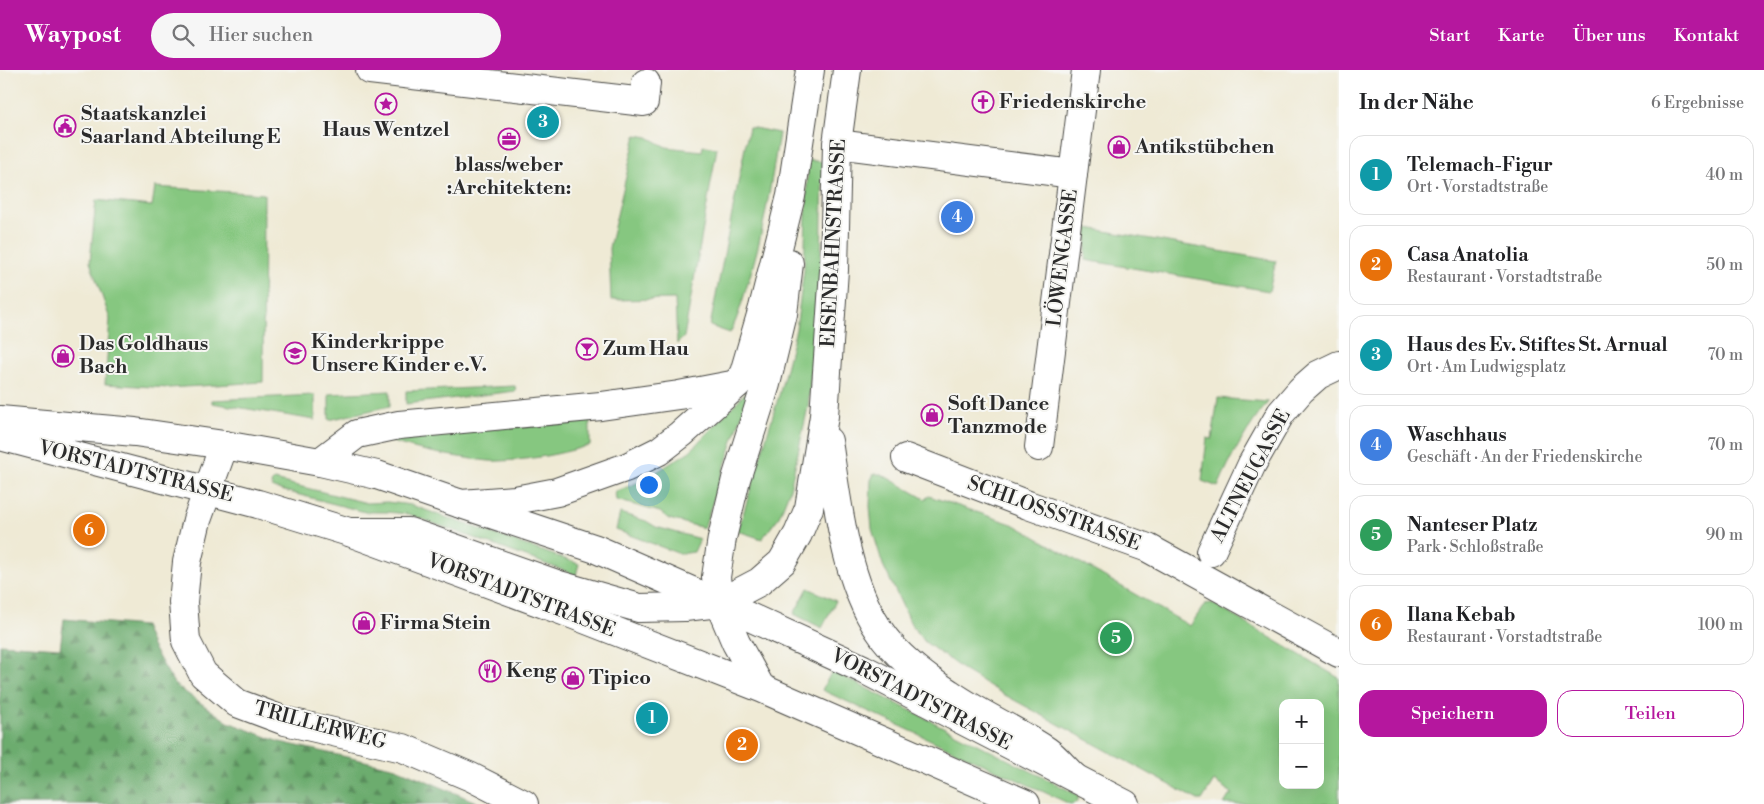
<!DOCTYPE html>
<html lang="de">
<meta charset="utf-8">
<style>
:root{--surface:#fff;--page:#f6f6f6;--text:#202124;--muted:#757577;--line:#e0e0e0;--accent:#b5179e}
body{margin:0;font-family:"Libre Bodoni",serif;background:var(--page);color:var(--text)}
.controls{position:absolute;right:15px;bottom:15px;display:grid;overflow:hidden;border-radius:10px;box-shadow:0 5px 20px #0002}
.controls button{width:45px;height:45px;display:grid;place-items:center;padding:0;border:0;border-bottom:1px solid var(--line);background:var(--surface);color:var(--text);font:25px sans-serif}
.you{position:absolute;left:648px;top:414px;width:18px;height:18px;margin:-12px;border:4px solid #fff;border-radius:50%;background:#1a73e8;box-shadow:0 0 0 8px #1a73e833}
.badge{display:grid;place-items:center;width:32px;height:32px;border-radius:50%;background:var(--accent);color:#fff;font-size:16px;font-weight:700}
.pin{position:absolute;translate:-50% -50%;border:2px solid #fff;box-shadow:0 1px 5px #0006}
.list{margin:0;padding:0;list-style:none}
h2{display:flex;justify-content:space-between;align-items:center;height:65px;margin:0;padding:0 20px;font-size:21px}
h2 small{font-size:16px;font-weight:400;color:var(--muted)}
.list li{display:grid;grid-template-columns:32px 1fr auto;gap:15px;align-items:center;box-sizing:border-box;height:80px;margin:0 10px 10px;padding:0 10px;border:1px solid var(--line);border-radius:15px}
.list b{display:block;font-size:19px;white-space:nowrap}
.list p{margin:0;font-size:16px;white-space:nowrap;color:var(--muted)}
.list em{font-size:16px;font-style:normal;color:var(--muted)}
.actions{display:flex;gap:10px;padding:15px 20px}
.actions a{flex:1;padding:11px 0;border:1px solid var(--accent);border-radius:15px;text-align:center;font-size:18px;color:var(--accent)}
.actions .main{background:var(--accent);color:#fff}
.icon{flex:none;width:28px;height:28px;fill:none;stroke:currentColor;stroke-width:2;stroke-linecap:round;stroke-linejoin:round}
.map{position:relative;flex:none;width:1339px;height:734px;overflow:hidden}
header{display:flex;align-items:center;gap:30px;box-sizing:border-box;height:70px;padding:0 25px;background:var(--accent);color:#fff}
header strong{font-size:24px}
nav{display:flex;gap:28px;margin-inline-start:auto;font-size:18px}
.search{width:350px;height:45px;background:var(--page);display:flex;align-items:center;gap:12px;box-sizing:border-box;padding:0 18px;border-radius:28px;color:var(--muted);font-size:19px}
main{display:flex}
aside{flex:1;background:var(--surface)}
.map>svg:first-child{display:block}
</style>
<header>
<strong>Waypost</strong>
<div class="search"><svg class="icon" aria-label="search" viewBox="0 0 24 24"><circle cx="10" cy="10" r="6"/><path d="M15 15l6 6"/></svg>Hier suchen</div>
<nav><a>Start</a><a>Karte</a><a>Über uns</a><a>Kontakt</a></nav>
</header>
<main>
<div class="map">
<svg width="1339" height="734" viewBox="0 0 1339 734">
<defs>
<pattern id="forest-firs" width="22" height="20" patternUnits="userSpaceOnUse" patternTransform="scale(1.25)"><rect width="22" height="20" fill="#6cac6e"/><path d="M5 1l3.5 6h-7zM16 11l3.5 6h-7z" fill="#598c5b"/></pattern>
</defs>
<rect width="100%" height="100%" fill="#f6f6f2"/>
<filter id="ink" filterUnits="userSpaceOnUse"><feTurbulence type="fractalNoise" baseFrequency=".02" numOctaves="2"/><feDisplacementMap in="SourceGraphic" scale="10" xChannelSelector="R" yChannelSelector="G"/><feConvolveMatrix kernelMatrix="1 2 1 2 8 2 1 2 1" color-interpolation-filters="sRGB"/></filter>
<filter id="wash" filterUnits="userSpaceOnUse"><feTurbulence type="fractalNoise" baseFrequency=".0096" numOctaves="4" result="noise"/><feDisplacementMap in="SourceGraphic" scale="20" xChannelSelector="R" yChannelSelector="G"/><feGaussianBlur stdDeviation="1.12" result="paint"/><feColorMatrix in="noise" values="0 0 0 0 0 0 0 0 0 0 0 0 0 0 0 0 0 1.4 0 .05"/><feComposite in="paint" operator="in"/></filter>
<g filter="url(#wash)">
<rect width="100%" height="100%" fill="#efead5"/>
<path fill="#86c780" stroke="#587956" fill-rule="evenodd" d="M 749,57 L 779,63 C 771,115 763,166 747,216 C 742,232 738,248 730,263 L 710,256 Z
M 636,65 L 648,67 L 666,77 L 702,81 L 703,76 L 717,78 L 684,267 L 677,274 L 675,229 L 611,230 L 609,178 Z
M 808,90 L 823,92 L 821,200 L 808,337 L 790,419 L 779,447 L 762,469 L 738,461 L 780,322 L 796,259 L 804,200 Z
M 155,117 L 264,124 L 263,312 L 169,318 L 105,314 L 110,249 L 90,192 L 96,130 L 152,136 Z
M 1088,158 L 1276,191 L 1269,221 L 1085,190 Z
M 515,316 L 516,321 L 406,334 L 406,321 Z
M 751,317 L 704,458 L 669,449 L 660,442 L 616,430 L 615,422 L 644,410 L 690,381 Z
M 390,321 L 390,336 L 329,350 L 329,324 Z
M 315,325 L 315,350 L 212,333 L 212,330 Z
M 1218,328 L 1268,332 C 1247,359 1231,386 1218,417 L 1202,411 L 1207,368 L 1212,369 Z
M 590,349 L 590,375 C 562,384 530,390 500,391 C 491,392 482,390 473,389 C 442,385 412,379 383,369 Z
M 874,404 L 881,404 L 925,429 L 929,426 L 1015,455 L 1190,556 L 1205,534 L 1212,533 L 1339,608 L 1339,734 L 1224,734 L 1229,726 L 1232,725 L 1232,723 L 1214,711 L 1202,730 L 1198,730 L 1003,624 L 965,601 L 925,572 L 912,556 L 883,495 L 872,459 L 870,436 L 871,410 ZM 1283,633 L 1320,633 L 1320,715 L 1283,715 Z
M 274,410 L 367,433 L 387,432 L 411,435 L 579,494 L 576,505 L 408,444 L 386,442 L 365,442 L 273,418 L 271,413 Z
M 620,443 L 646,451 L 656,457 L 700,469 L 694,482 L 680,484 L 616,460 Z
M 808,518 L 836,531 L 822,558 L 794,544 Z
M 832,601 L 1078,725 L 1078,732 L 1070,734 L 822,620 Z"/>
<path fill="url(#forest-firs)" stroke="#4c6c4c" d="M 64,549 L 144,556 L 152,576 L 175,615 L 228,652 L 280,672 L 396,698 L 481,734 L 0,734 L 0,574 L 60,578 Z"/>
</g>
<g filter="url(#ink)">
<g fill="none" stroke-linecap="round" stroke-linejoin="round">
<g stroke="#484844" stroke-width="30">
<path id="pedestrian" d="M 837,74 L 1073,104
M 906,388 L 1028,435 L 1148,478 L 1339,583"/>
</g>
<g stroke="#484844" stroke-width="30">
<path id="minor" d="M 370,0 L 644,32 L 646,13
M 224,375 L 197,450 L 187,492 L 183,532 L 186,571 L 203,604 L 237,633 L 285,651 L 403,678 L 471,707 L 524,734
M 1039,377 L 1086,0
M 320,392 L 357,364 L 399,355 L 601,336 L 679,325 L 737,314
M 1211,482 L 1252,394 L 1281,343 L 1301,320 L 1318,305 L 1339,295"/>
</g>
<g stroke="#484844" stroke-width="30">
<path id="secondary" d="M 461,434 L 596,479 L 719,533 L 863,599 L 1125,734
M 352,463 L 574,545 L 761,618 L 1026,734
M 719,533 L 736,573 L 761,618"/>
</g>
<g stroke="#484844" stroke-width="30">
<path id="primary" d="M 0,350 L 135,362 L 224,375 L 320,392 L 377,405 L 461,434 L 515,430 L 557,422 L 627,397 L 659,381 L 681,364 L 737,314 L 744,303 L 763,238 L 791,126 L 810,0
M 0,366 L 258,434 L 349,462 L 409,462 L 559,515 L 639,538 L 685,537 L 719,533 L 759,512 L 782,492 L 798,464 L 809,438 L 824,346 L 834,200 L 837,74 L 847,0
M 828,371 C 837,430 845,510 879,560 C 894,584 925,608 949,623 C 980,645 1016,660 1047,681 C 1057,688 1065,699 1074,707
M 719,533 L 716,507 L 722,468 L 736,409 L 766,314 L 783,244 L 789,193"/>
</g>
<use href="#pedestrian" stroke="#fff" stroke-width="28"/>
<use href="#minor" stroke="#fff" stroke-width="28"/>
<use href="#secondary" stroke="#fff" stroke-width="28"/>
<use href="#primary" stroke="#fff" stroke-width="28"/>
</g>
</g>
<defs>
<g id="church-ring" transform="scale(1.125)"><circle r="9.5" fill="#f6f6f2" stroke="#b5179e" stroke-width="1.5"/><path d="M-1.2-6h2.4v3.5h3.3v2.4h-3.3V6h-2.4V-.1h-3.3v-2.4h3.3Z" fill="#b5179e"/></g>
<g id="sight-ring" transform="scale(1.125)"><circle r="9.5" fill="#f6f6f2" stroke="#b5179e" stroke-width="1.5"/><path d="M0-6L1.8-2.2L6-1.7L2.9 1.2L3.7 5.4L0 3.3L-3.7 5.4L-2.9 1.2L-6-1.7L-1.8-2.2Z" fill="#b5179e"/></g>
<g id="civic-ring" transform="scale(1.125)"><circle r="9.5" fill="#f6f6f2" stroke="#b5179e" stroke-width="1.5"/><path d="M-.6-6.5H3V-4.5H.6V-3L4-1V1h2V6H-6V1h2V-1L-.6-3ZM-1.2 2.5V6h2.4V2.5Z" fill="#b5179e"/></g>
<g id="office-ring" transform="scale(1.125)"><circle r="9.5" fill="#f6f6f2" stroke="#b5179e" stroke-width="1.5"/><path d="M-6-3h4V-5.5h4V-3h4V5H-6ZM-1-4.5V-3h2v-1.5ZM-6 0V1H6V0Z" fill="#b5179e"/></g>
<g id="shop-ring" transform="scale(1.125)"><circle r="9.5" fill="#f6f6f2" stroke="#b5179e" stroke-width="1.5"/><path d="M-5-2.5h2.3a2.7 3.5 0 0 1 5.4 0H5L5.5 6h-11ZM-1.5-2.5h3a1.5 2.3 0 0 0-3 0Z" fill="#b5179e"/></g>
<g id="bar-ring" transform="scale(1.125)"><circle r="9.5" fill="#f6f6f2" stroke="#b5179e" stroke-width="1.5"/><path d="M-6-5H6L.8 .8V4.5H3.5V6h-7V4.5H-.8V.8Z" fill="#b5179e"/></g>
<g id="school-ring" transform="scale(1.125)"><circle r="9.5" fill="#f6f6f2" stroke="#b5179e" stroke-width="1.5"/><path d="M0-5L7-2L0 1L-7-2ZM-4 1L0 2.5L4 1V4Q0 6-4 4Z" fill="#b5179e"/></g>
<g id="restaurant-ring" transform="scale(1.125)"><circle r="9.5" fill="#f6f6f2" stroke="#b5179e" stroke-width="1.5"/><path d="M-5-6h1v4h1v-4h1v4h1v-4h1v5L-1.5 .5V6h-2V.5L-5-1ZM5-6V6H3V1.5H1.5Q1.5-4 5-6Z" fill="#b5179e"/></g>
</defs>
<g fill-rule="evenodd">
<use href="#church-ring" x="983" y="32"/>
<use href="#sight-ring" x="386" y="34"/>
<use href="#civic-ring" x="65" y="56"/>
<use href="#office-ring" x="509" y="69"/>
<use href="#shop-ring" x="1119" y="77"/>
<use href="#bar-ring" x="587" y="279"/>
<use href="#school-ring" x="295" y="283"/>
<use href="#shop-ring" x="63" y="286"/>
<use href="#shop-ring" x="932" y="345"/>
<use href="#shop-ring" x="364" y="553"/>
<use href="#restaurant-ring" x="490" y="601"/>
<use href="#shop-ring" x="573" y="608"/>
</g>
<g text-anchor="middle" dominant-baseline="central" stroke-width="4" stroke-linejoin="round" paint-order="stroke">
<g font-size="20" font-weight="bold" fill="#2b2b2b" stroke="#f6f6f2" text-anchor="start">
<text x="999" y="32">Friedenskirche</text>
<text x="81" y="44">Staatskanzlei<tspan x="81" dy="23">Saarland Abteilung E</tspan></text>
<text x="386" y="60" text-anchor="middle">Haus Wentzel</text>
<text x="1135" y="77">Antikstübchen</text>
<text x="509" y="95" text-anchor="middle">blass/weber<tspan x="509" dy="23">:Architekten:</tspan></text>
<text x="311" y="272">Kinderkrippe<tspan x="311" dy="23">Unsere Kinder e.V.</tspan></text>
<text x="79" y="274">Das Goldhaus<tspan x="79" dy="23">Bach</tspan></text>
<text x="603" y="279">Zum Hau</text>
<text x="948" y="334">Soft Dance<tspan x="948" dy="23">Tanzmode</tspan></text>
<text x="380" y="553">Firma Stein</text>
<text x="506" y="601">Keng</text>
<text x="589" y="608">Tipico</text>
</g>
<g font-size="20" fill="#2b2b2b" stroke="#f6f6f2">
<text transform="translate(834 173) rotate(-87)">EISENBAHNSTRASSE</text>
<text transform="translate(1063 188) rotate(-83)">LÖWENGASSE</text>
<text transform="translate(136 402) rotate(14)">VORSTADTSTRASSE</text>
<text transform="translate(1251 406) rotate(-62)">ALTNEUGASSE</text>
<text transform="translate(1054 444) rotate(20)">SCHLOSSSTRASSE</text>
<text transform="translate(521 526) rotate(21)">VORSTADTSTRASSE</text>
<text transform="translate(921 630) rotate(27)">VORSTADTSTRASSE</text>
<text transform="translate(320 656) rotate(15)">TRILLERWEG</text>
</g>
</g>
</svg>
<div class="controls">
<button>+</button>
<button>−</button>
</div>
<div class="you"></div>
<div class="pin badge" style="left:652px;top:648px;background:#0f9aa8">1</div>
<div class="pin badge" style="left:742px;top:675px;background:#e8710a">2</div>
<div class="pin badge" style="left:543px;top:52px;background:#0f9aa8">3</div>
<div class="pin badge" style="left:957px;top:147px;background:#3f7fe0">4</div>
<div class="pin badge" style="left:1116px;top:568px;background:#2e9e5b">5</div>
<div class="pin badge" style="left:89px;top:460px;background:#e8710a">6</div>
</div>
<aside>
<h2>In der Nähe<small>6 Ergebnisse</small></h2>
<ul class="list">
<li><span class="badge" style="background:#0f9aa8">1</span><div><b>Telemach-Figur</b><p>Ort · Vorstadtstraße</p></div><em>40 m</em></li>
<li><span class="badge" style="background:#e8710a">2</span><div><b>Casa Anatolia</b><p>Restaurant · Vorstadtstraße</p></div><em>50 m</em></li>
<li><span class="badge" style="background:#0f9aa8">3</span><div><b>Haus des Ev. Stiftes St. Arnual</b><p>Ort · Am Ludwigsplatz</p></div><em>70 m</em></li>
<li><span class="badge" style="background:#3f7fe0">4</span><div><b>Waschhaus</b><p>Geschäft · An der Friedenskirche</p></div><em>70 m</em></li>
<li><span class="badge" style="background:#2e9e5b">5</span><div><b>Nanteser Platz</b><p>Park · Schloßstraße</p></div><em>90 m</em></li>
<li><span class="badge" style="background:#e8710a">6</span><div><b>Ilana Kebab</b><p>Restaurant · Vorstadtstraße</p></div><em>100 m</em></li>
</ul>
<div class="actions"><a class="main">Speichern</a><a>Teilen</a></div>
</aside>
</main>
